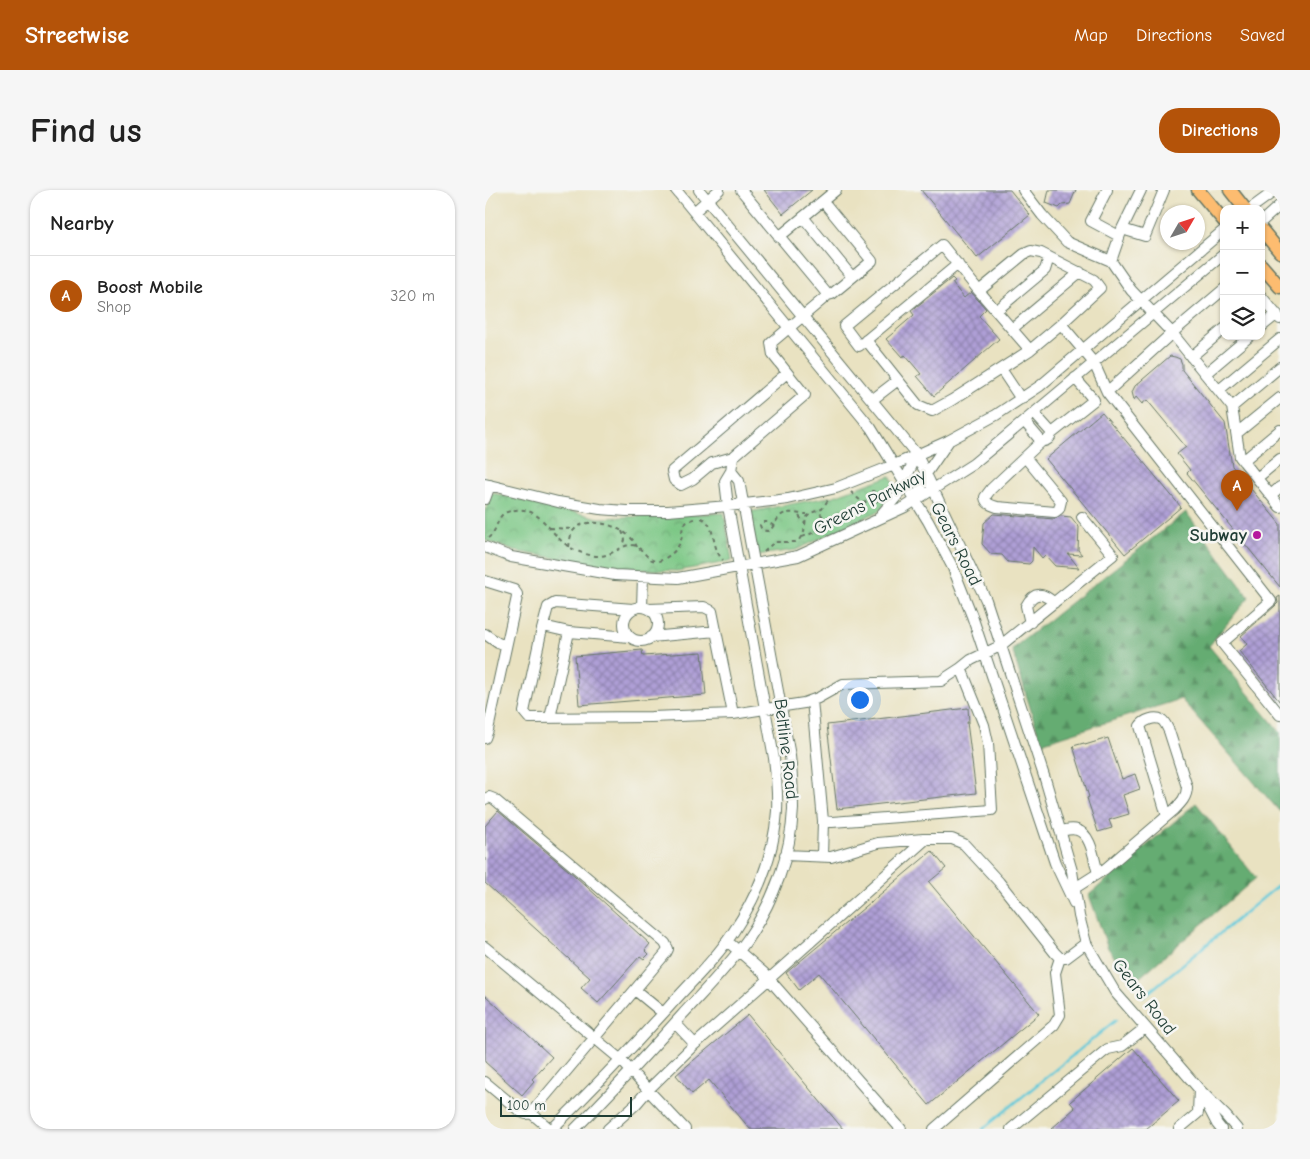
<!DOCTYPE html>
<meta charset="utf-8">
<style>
:root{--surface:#fff;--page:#f6f6f6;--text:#222;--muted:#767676;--line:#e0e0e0;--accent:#b45309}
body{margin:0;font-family:"Comic Neue",sans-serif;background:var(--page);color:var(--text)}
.controls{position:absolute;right:15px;top:15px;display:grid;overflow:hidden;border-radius:10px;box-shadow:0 1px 4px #0004}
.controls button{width:45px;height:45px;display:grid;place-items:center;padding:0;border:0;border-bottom:1px solid var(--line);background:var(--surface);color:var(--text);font:25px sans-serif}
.compass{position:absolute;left:675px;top:15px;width:45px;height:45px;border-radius:50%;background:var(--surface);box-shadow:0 1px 4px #0004;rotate:51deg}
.scale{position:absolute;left:15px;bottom:12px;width:132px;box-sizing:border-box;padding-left:5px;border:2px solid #1f3d34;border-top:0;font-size:14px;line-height:18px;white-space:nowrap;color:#1f3d34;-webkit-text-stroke:4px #f6f6f2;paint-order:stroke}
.you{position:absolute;left:374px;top:509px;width:18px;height:18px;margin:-12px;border:4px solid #fff;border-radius:50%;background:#1a73e8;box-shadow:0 0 0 8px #1a73e833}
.badge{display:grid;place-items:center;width:32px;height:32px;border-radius:50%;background:var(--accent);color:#fff;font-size:16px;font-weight:700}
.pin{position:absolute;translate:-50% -41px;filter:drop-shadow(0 1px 2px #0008)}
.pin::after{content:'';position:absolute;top:26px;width:18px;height:15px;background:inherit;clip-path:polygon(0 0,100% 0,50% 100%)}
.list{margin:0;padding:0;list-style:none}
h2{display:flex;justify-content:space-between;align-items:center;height:65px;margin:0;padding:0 20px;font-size:21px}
h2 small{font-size:16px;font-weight:400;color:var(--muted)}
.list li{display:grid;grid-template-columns:32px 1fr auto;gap:15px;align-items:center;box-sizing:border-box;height:80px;padding:0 20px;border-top:1px solid var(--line)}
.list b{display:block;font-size:19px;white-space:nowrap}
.list p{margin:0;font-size:16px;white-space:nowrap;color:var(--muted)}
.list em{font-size:16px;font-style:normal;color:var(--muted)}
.icon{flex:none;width:28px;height:28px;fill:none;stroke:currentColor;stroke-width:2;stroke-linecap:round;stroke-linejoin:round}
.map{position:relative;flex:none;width:795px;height:939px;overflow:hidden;border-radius:20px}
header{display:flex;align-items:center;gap:30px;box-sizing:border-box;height:70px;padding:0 25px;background:var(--accent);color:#fff}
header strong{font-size:24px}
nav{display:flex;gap:28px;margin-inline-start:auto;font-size:18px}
.intro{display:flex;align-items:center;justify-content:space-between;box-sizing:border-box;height:120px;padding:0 30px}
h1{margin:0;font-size:35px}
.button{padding:12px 22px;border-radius:20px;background:var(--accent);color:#fff;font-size:18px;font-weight:700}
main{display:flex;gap:30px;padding:0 30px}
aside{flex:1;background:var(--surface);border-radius:20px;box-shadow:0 1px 4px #0004}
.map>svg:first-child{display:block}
</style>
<header>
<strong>Streetwise</strong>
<nav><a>Map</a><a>Directions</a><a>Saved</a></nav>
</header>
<div class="intro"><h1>Find us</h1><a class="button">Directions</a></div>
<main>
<aside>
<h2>Nearby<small></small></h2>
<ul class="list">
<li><span class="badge">A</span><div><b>Boost Mobile</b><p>Shop</p></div><em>320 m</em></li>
</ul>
</aside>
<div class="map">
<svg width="795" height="939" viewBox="0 0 795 939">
<defs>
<pattern id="forest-firs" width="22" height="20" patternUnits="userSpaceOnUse" patternTransform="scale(1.25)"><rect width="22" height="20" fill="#65ac72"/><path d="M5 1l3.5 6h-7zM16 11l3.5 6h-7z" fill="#538d5e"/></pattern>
<pattern id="park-crowns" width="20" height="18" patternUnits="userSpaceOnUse" patternTransform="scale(1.25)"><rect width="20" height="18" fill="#7cc785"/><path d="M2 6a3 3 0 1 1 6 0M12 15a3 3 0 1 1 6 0" fill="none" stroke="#65a36e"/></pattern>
<pattern id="building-cross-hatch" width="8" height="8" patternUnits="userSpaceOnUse" patternTransform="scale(1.25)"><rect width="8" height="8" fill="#af9fd6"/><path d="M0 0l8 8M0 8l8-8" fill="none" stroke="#8e83ae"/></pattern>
</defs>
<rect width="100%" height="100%" fill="#f6f6f2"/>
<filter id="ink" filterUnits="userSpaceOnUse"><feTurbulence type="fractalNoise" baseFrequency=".02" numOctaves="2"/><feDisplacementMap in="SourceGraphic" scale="10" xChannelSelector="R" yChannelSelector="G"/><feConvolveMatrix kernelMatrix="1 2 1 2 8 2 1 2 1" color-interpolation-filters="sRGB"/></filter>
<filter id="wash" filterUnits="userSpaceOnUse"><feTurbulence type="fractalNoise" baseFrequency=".0096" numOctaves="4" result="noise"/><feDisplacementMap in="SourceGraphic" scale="20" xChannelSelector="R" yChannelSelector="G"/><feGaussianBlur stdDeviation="1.12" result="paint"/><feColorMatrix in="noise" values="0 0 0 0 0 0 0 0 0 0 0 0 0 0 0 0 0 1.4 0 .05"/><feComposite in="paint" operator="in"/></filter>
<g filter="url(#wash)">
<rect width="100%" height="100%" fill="#e9e2c1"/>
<path fill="url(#forest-firs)" stroke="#427453" d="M 701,322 L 764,407 L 724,456 L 795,542 L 795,622 L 696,509 L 556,553 L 527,459 Z
M 711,613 L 771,688 L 648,793 L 623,758 L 604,705 Z"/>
<path fill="url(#park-crowns)" stroke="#4e825c" d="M 405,286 L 412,299 L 394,321 L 311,360 L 272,365 L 264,322 L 349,306 Z
M 7,303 L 114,328 L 239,323 L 247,371 L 192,381 L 129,378 L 29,361 L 0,350 L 0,322 Z"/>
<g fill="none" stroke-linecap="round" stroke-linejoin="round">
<path stroke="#5fc9da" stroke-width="2.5" d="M 658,807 L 795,694
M 498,939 L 631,830"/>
</g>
<g id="blocks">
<path fill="url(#building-cross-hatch)" d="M 279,0 L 327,0 L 298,24 Z
M 436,0 L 525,0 L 545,25 L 492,68 Z
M 564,0 L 591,0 L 585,14 L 577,15 L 574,18 L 561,13 Z
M 467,88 L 470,91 L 467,93 L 479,108 L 486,102 L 501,119 L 494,126 L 514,149 L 449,206 L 432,186 L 436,184 L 420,165 L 417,167 L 401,149 L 429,125 L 426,121 Z
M 685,166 L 690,167 L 695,169 L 697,174 L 697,180 L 740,233 L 747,276 L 795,334 L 795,397 L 702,283 L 705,280 L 692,264 L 701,257 L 662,210 L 657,214 L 651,207 L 649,210 L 647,202 L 650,196 Z
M 617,222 L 696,317 L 640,364 L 561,269 Z
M 509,324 L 569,329 L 576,326 L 586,327 L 594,337 L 593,360 L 597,365 L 583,364 L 594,378 L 570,376 L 560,365 L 557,368 L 548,357 L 547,371 L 544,374 L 523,372 L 517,365 L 506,364 L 497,354 L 499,333 Z
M 795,406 L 795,512 L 754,461 L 762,454 L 756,446 L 790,416 L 793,413 L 792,408 Z
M 157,460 L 158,466 L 217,462 L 221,505 L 94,515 L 90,466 Z
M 483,518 L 484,532 L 482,532 L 491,603 L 352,619 L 342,535 Z
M 623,548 L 637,589 L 650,584 L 655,599 L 638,605 L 644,624 L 624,630 L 627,638 L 613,642 L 602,608 L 604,607 L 588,556 L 599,553 L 600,555 Z
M 13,621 L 90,686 L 165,754 L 160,760 L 164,764 L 159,769 L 155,766 L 113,813 L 96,798 L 105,788 L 0,693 L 0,636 Z
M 447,661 L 461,678 L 444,692 L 554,824 L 444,915 L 334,783 L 314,800 L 301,783 Z
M 0,805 L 67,867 L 47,889 L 49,891 L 37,905 L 0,872 Z
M 263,825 L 358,939 L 265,939 L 224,890 L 207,904 L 191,885 Z
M 648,858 L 694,911 L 661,939 L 566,939 L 590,918 L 585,912 Z"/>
</g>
</g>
<g filter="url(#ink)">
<use href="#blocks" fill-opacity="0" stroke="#667765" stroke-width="1"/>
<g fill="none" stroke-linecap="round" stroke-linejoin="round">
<g stroke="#667765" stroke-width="12">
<path id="minor" d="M 191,0 L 386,238 L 443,331 L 468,378 L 487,426 L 570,673 L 589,713
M 214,0 L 432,265 L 501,410 L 561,592 L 587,681 L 594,726 L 601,753 L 630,802 L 714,899 L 741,926 L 752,939
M 256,0 L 343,105 L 347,104 L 387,71 L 338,11
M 538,0 L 557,25 L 582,52 L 626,71
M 622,0 L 606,31 L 634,46
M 656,0 L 637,39 L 626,71 L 646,100 L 687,143 L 747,217 L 755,267 L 795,317
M 765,19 L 791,0
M 209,22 L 234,0
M 318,27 L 367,87
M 776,32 L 795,15
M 637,39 L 660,46 L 679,0
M 294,47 L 351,0
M 473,74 L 374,156 L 359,136 L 457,55 L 494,101
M 776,106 L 795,129
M 511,121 L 560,80 L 564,67
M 576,134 L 609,173 L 622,202 L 786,411 L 737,453 L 795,525
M 776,137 L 792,124
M 527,139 L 595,82
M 381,150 L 413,190
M 706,167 L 739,139
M 516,179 L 536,209
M 720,184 L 765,146
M 734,200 L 795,149
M 622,202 L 687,143 L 739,99
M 387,210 L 413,190 L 433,215 L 447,221 L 467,210 L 545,160 L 576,134 L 615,98 L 609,90 L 556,63 L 546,61 L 539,64 L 494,101 L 545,160
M 747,217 L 795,177
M 539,231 L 556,251 C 561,252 567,248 566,242 L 549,223
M 752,243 L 795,208
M 566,244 L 609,210 L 590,188
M 248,267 L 227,273 L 208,289 L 196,295 L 189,290 L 187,281 L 302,183
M 540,267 L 576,311 L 574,319 L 570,322 L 512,317 C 506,315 501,314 500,307 L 506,299 L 557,251
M 758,271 L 795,240
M 772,288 L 795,269
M 0,294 L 73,312 L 115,319 L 141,321 L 183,321 L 243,316 L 303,309 L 351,298 L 409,275 L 463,251 L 511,225 L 555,196 L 739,40
M 786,305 L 795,297
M 0,309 L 5,295
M 431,311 L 441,284 L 463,252
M 395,326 L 412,306 L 432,265
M 0,357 L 26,367 L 130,385 L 193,388 L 313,366 L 420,317 L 488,274 L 739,64
M 0,391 L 29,400 L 32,404 L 32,407 L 3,540 L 0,548
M 157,417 L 158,387
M139 434a17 17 0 1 1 34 0a17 17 0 1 1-34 0Z
M 148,419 L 70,413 L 63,417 L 56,443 L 39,522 L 44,528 L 166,527 L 248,524 L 319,513 L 333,508 L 358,494 L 456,491 L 476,478 L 499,535 L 503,553 L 507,620 L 347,632 L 338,631 L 327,510
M 164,419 L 219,417 L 227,421 L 248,524
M 546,432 L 544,429 L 541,416 C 549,401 558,402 569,413
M 58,436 L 84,442 L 145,447
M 0,444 L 13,453 L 21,456
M 166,447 L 231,441
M 476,478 L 486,470 L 515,456 L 628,365 L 597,327
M 65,528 L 84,442
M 0,609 L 4,607 L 9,609 L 180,753 L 183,759 L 181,763 L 46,923 L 41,924 L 36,922 L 0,892
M 575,641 C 581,640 587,638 592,640 C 607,644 609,671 613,683
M 300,665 L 346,667 L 393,653 L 438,649 L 467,649 L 479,654 L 514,692 L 570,763 L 575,768 L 581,768 L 601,753
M 337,666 L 338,631
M 590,698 L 620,679 L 689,620 C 696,613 702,607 702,597 L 684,541 C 682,537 680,532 677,530 C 670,526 659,530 655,536 L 682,626
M 0,757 L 136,870 L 163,900 L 151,914 L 123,939
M 150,800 L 178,823
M 190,833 L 206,850 L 209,855 L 163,900 L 200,939
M 209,855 L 284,789 L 279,783 L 242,751
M 718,907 L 732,934 L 736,939
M 46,923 L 65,939
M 67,939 C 107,900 145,860 183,818 C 205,793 231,769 249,741 C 273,705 289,664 292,621 C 293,603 291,585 289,568 L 243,316 L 240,291 L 246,281 L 248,267 L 320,205 L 288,165 L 286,153 L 343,105
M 90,939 C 127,902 162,864 197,825 C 219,801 243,777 262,750 C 288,712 306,666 308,619 C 308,601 307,583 305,566 L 254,291 L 246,281
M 416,939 L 284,789 L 441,649
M 449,939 L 569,835 L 575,825 L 570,783 L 575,768
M 526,939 L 620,861 L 623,859 L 637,856 L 660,838
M 694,939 L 713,923 L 714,899"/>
</g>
<g stroke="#667765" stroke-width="15">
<path id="major" d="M 713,0 L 739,31
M 745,0 L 760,19
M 776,39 L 795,62
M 776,75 L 795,97"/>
</g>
<path stroke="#667765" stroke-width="2" stroke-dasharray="4 4" stroke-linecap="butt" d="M 366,302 L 378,313 L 387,310
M 394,303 L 395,308 L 392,311 L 387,310 L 384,306 L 387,301 L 394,303 L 406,297
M 314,326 L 320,334
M 216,328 C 232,334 225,357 238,370
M 289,336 L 283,332 L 278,332 L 275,335 C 276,340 279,341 284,341 C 289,337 290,332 294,327 C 302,319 313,325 322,324
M 65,338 L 90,339
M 137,341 L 140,350 L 138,356
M 317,347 C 328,343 338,341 338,327 L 333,320
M 3,348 C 13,342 11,325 22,322 C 57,310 63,348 90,360 C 101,365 115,369 126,363 C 133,361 140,354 147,355 C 158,356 161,371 172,371 C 176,371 179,369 182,367 C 190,362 195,356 197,346 C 197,342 197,338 199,335 C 201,332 205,330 209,329
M 84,357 C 85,351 85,343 90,339 C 106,324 145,338 152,357
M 279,362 L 289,352 L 310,352 L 314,350 L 319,342 L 321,328 L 326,323 L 337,319 L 343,310"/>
<use href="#minor" stroke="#fff" stroke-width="10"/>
<use href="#major" stroke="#fdbc6f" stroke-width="12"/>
</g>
</g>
<circle fill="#b5179e" stroke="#f6f6f2" stroke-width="2" cx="772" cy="345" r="5"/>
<g text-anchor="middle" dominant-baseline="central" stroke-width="5" stroke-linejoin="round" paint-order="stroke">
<g font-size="18" fill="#1f3d34" stroke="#f6f6f2">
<text transform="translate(385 312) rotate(-27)">Greens Parkway</text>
<text transform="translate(471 354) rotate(63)">Gears Road</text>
<text transform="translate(301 559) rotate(83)">Beltline Road</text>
<text transform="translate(659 807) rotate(52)">Gears Road</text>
</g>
<g font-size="18" font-weight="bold" fill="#1f3d34" stroke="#f6f6f2" text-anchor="end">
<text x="762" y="345">Subway</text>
</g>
</g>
</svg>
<div class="controls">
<button>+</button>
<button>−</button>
<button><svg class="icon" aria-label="layers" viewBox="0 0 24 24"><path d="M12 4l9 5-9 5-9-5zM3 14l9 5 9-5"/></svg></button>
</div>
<svg class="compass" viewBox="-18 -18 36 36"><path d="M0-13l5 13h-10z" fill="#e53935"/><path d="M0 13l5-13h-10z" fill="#767676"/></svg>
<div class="scale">100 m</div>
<div class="you"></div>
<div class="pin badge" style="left:752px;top:321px">A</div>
</div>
</main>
